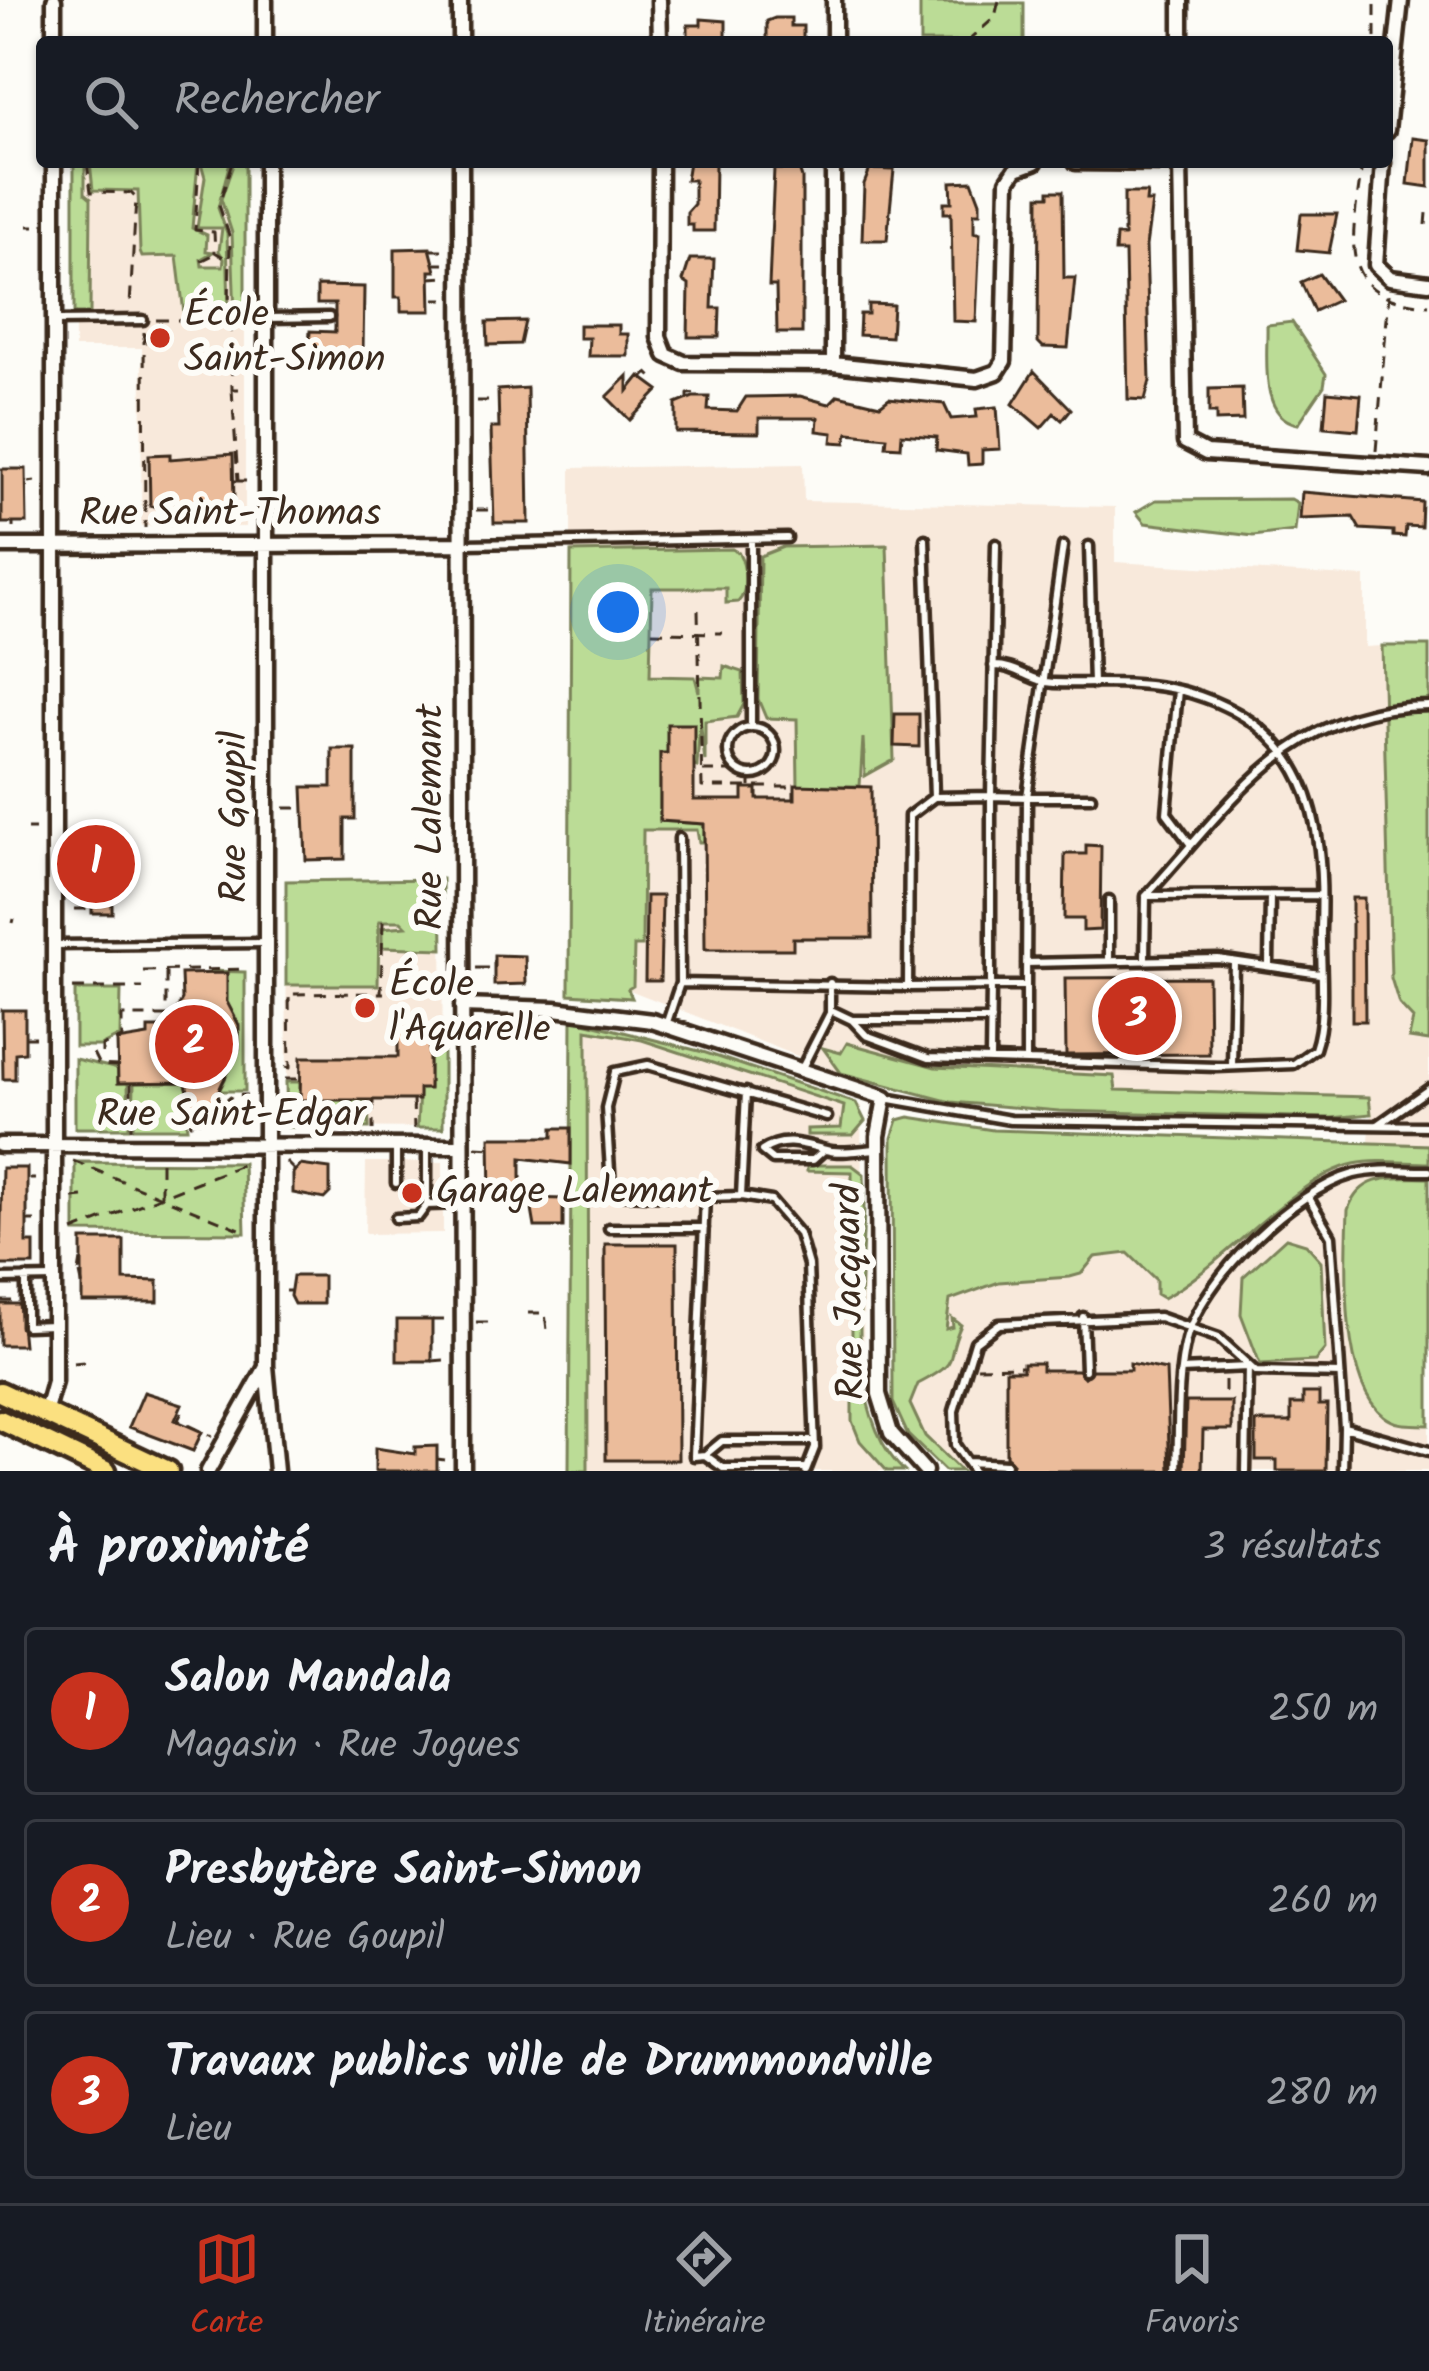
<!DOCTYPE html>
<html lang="fr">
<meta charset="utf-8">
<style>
:root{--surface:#171b24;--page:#242831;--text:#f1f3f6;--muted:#9ea1a6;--line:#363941;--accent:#c8321e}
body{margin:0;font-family:Kalam,sans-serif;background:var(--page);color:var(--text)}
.you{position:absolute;left:618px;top:612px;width:42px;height:42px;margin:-30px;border:9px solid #fff;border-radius:50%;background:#1a73e8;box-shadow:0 0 0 18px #1a73e833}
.badge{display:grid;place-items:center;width:78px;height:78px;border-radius:50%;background:var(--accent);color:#fff;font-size:39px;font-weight:700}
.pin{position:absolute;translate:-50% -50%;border:6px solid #fff;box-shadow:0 3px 12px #0006}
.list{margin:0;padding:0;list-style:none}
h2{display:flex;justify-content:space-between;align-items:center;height:156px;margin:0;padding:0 48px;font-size:51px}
h2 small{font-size:39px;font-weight:400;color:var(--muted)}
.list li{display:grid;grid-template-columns:78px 1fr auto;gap:36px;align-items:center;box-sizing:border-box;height:168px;margin:0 24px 24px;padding:0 24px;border:3px solid var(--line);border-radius:12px}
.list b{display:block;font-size:45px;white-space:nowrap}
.list p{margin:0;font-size:39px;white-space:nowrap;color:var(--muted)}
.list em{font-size:39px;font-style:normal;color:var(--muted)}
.icon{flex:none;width:66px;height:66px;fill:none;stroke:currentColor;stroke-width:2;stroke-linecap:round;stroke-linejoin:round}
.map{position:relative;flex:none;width:1429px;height:1471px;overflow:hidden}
.search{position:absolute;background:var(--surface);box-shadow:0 3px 9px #0004;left:36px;right:36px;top:36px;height:132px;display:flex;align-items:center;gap:30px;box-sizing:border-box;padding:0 42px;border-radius:12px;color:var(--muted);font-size:45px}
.sheet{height:732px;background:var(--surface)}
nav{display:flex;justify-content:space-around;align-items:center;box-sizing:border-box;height:168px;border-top:3px solid var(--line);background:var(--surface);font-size:33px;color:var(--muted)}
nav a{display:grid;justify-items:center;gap:6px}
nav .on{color:var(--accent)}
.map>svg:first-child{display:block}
</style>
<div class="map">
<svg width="1429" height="1471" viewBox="0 0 1429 1471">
<rect width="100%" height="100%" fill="#fdfcf7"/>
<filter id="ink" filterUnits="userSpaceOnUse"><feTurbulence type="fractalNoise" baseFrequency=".00833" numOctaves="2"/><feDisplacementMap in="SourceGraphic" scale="24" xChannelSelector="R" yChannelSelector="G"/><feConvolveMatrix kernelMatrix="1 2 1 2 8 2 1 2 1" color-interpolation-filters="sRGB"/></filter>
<g filter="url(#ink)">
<path fill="#f8e9db" d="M 74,162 L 245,162 L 245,527 L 141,526 L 142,348 L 75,348 Z
M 803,464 L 804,501 L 1115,507 L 1115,562 L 1365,577 L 1365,647 L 1382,646 L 1390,959 L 1413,1019 L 1409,1038 L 1429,1041 L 1429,1471 L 945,1471 L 908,1435 L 893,1402 L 892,1138 L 898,1120 L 993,1130 L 1369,1142 L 1371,1114 L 1332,1118 L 1059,1111 L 951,1102 L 841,1073 L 627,989 L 633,986 L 635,946 L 642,945 L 643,806 L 571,560 L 571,468 Z
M 442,879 L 443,1128 L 287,1127 L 286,881 Z
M 587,1021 L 703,1052 L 861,1106 L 864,1390 L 877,1439 L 904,1471 L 588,1471 Z
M 366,1162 L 443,1162 L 443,1233 L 365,1234 Z"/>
<path fill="#bbdc96" stroke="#7b835a" stroke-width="3" d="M 920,3 L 1024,3 L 1024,42 L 920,42 Z
M 74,162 L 85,162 L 85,193 L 91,198 L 90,314 L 74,314 Z
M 90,162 L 198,162 L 192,228 L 207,235 L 206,251 L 213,252 L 201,259 L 202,266 L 223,266 L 224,259 L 219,251 L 222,228 L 197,228 L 205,177 L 201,163 L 230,162 L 218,208 L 227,233 L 229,312 L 184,313 L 177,256 L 142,257 L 140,252 L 138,191 L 93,190 Z
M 234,162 L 245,162 L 245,318 L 235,318 L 232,233 L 221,199 Z
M 1292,322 L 1326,374 L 1324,386 L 1298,424 C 1258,417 1268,356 1267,325 Z
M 1291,499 L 1298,503 L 1295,531 L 1253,536 L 1145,523 L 1136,512 L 1156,500 Z
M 887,545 L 894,760 L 865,776 L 863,738 L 860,786 L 798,786 L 797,719 L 766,718 L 758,699 L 760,556 L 783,547 Z
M 732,549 L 739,553 C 746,566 749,591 738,602 L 726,603 L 726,588 L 652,588 L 650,676 L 695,677 L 699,692 L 699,677 L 723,678 L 724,666 L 743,672 L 744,704 L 737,717 L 705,721 L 705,761 L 700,720 L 697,767 L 660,754 L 660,821 L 704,824 L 704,842 L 699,842 L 697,830 L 643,830 L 642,946 L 634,946 L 633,986 L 628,989 L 632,998 L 569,994 L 571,552 Z
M 1382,646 L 1429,646 L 1429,1041 L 1409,1038 L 1413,1019 L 1399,1004 L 1391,978 Z
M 442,879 L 443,949 L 382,947 L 382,928 L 406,926 L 401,921 L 379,921 L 378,985 L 286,985 L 286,881 Z
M 245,972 L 245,1091 L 219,1091 C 248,1036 238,1031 210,971 Z
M 75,990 L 121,990 L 120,1036 L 100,1046 L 75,1046 Z
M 572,1019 L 703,1052 L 856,1103 L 865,1121 L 853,1135 L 807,1135 L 807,1129 L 841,1128 L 844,1106 L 642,1040 L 587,1030 L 588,1471 L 569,1471 Z
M 429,1032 L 443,1032 L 443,1128 L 417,1128 L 419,1089 L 429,1088 Z
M 847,1043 L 935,1067 L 1114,1076 L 1116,1090 L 1369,1097 L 1371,1114 L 1332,1118 L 1059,1111 L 951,1102 L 841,1073 L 823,1048 L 841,1053 Z
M 75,1059 L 118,1069 L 118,1083 L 128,1083 L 129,1128 L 75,1128 Z
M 182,1075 L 190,1095 L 183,1096 L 187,1128 L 133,1128 L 134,1083 L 167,1083 Z
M 286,1082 L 300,1082 L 300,1099 L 368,1100 L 369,1128 L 287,1127 Z
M 909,1117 L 993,1130 L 1429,1145 L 1429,1163 C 1405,1163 1377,1159 1354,1164 C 1294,1177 1223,1267 1163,1298 L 1156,1294 L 1156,1280 L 1128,1253 L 1095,1257 L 1081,1274 L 1070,1277 L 999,1282 L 950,1300 L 946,1329 L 953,1327 L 952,1318 L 961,1325 C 943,1363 964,1360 918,1384 L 910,1404 L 925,1436 L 961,1471 L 945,1471 L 908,1435 L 893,1402 L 892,1138 L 898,1120 Z
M 75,1162 L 243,1163 L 245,1233 L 75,1232 Z
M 807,1165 L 852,1165 L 864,1174 C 868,1262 836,1407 904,1471 L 887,1471 L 860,1441 L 852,1421 L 852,1172 L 807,1171 Z
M 1429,1178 L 1429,1425 C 1413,1424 1398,1427 1384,1416 C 1340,1382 1346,1264 1348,1210 C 1361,1172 1395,1178 1429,1178 Z
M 1286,1238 L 1306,1244 L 1321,1261 L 1325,1349 L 1315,1361 L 1260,1364 L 1241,1314 L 1243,1277 Z"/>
<path fill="#ebbc9b" stroke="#3b2a1e" stroke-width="3" d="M 775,18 L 791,18 L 791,26 L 803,26 L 803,42 L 767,42 L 767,21 Z
M 701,19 L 726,21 L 726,42 L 688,42 L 688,25 L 701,25 Z
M 1413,138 L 1429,140 L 1429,187 L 1408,184 Z
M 689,162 L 715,162 L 714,231 L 693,231 L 693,225 L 687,225 L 687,212 L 694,204 L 694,180 L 686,180 Z
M 774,169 L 799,169 L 802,178 L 802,333 L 777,333 L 776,286 L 769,286 Z
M 870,169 L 894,170 L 887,240 L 862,240 L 864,184 Z
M 972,181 L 980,202 L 980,213 L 974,213 L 974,233 L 980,233 L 976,322 L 953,321 L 951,213 L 944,213 L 944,202 L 952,202 L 951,182 Z
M 1049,191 L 1063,191 L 1064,278 L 1075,278 L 1068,348 L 1043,347 L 1038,342 L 1039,196 L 1049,196 Z
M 1124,193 L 1147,193 L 1146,202 L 1152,202 L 1146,246 L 1150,381 L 1145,400 L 1128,399 L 1125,252 L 1115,252 L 1116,236 L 1124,236 Z
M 1301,214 L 1337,214 L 1329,253 L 1297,250 Z
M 430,248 L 436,271 L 430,271 L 431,311 L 401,311 L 401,297 L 395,297 L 395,249 Z
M 690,259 L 714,259 L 712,308 L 720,308 L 719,337 L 688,337 L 689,285 L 683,281 Z
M 1319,274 L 1338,300 L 1314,311 L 1301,282 Z
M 317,286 L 364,287 L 363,351 L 309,349 L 310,331 L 335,332 L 335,304 L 317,304 Z
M 868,304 L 893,305 L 891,337 L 859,335 L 860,314 L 868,314 Z
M 525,321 L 520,344 L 488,345 L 487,322 Z
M 579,325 L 619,325 L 619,334 L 628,334 L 628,356 L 588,356 L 589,338 L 579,338 Z
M 1034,371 L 1071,409 L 1062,420 L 1054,413 L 1041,428 L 1013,404 Z
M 628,376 L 628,391 L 640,376 L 659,390 L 630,420 L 607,397 Z
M 527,388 L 529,523 L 494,523 L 491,428 L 499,428 L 498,390 Z
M 1242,388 L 1243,420 L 1216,421 L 1216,413 L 1209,413 L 1209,389 Z
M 1327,392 L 1361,395 L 1358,430 L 1324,427 Z
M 838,395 L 880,405 L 889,398 L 944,404 L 951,419 L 977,417 L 976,409 L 997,407 L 1000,449 L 982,450 L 982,464 L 968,465 L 967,454 L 936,450 L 937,437 L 902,434 L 901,447 L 886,446 L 887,437 L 848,433 L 846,443 L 832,442 L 833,433 L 817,431 L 818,418 L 759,418 L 759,433 L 676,432 L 676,404 L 693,397 L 709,397 L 708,410 L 737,411 L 746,397 L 800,396 L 829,404 Z
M 170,454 L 170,459 L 233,454 L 234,505 L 170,501 L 169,506 L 150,506 L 149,455 Z
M 2,469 L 26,469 L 27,523 L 2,523 Z
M 1302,492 L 1422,502 L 1421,527 L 1406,526 L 1405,537 L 1393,536 L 1393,531 L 1360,529 L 1353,517 L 1300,519 Z
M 895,714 L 919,714 L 919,747 L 894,746 Z
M 667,724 L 694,724 L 694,800 L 743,800 L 743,789 L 757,789 L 757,799 L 795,799 L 795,785 L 871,787 L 872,938 L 793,938 L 793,949 L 705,949 L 704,824 L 660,821 L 660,753 L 667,753 Z
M 332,749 L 355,749 L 355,819 L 345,819 L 345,859 L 306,860 L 303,787 L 332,787 Z
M 1086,845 L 1101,846 L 1100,930 L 1083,931 L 1083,919 L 1064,919 L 1065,854 L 1086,854 Z
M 92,858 L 119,858 L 119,874 L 112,874 L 112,913 L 92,913 Z
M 646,896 L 662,896 L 660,981 L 645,981 Z
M 1352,898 L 1364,898 L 1365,1021 L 1352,1021 Z
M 494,955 L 525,956 L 526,984 L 494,985 Z
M 227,973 L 227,1002 L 239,1025 L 239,1049 L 219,1090 L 217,1120 L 194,1121 L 186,1082 L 118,1083 L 117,1041 L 148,1036 L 148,1028 L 166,1028 L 182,1000 L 181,974 Z
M 1208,977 L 1209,1054 L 1066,1055 L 1065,978 Z
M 2,1010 L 25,1010 L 25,1052 L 15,1053 L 15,1079 L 3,1079 Z
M 398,1029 L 429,1029 L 429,1089 L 419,1089 L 419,1100 L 300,1100 L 301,1057 L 398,1057 Z
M 553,1128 L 571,1128 L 571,1164 L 521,1158 L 521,1198 L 491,1198 L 490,1137 L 553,1137 Z
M 300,1165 L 330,1169 L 330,1193 L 324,1199 L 293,1193 L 293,1173 Z
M 2,1168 L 27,1168 L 27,1243 L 34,1243 L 34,1265 L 0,1265 Z
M 530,1198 L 563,1199 L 563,1227 L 535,1227 Z
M 82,1240 L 124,1240 L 124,1280 L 158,1281 L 158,1302 L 82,1302 Z
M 605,1244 L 677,1244 L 678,1460 L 606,1460 Z
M 293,1276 L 323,1276 L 323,1304 L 294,1304 L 290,1296 Z
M 0,1304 L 19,1304 L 23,1345 L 0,1345 Z
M 397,1320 L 432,1320 L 432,1361 L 397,1361 Z
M 1023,1363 L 1042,1363 L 1042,1370 L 1078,1370 L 1084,1377 L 1092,1370 L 1130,1370 L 1130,1363 L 1166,1370 L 1170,1471 L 1008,1471 L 1013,1463 L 1006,1456 L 1006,1370 L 1023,1370 Z
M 144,1392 L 182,1404 L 175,1420 L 202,1432 L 193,1451 L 129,1427 Z
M 1303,1393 L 1319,1393 L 1319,1405 L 1327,1405 L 1326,1471 L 1277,1471 L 1277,1460 L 1256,1460 L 1256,1422 L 1291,1422 L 1291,1404 L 1303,1404 Z
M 1186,1402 L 1232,1402 L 1232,1430 L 1203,1430 L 1202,1471 L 1184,1471 Z
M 437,1446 L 437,1471 L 375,1471 L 375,1448 L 415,1454 L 415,1447 Z"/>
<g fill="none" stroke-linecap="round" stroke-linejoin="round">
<g stroke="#3b2a1e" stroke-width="15">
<path id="service" d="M 269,318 L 329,317
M 54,321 L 143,320
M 925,539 L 934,797 L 991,796 L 996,544
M 465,544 L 787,538
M 1089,546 L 1093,684
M 1178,690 L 1167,813 L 1191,845
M728 751a24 24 0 1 1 48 0a24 24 0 1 1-48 0Z
M 751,727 L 751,540
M 934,797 L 909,816 L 908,987 L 991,986 L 991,796 L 1027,797 L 1063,546
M 679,838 L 680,983 L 908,987
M 56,851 L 130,850
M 84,871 L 84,850
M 1146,896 C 1233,802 1288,707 1429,706
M 54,945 L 266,943
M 1145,957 L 1146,896 L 1321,895
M 1109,959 L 1109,900
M 1026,963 L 1218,959 L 1320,974
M 1269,964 L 1270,896
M 831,1010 L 852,1020 L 991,1020
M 852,1020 L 866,1035 L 928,1058 L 1217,1067 L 1294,1064 L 1315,1049 C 1327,1015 1320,966 1321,929 C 1325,816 1309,725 1183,691 C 1142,680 1095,684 1054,683 C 1030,682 1017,665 993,666
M 666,1025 L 680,983
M 990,1058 L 991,986 L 1026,986 L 1027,797 L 1091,797
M 1026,1058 L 1026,986
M 1232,1066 L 1234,962
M 802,1068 L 830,1013 L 830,983
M 746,1092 L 741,1196 L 771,1201 L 799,1234 L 808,1265 L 815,1448 L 806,1471
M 885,1098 L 1010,1120 L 1429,1126
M 1378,1125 L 1429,1089
M 396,1146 L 396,1183
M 427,1149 L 427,1205 L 459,1204
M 824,1150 L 813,1160 L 773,1160 L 762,1151 C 784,1136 803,1144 826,1150 C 840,1154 860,1150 875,1149
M 705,1197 L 621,1194 L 611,1186 L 606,1108 L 615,1072 L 648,1065 L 827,1117
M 1309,1198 L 1331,1236 L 1344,1427
M 396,1218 L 418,1217 L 427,1205
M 609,1228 L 704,1228
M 26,1278 L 26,1326 L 53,1325
M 0,1279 L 54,1278
M 1083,1317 L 1085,1370
M 1181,1370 L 1248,1367 L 1246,1471
M 705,1455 L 694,1456 L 705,1197 L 741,1196
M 968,1462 L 1006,1464
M 804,1468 L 723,1468 L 705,1455 L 722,1441 L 814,1441
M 973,1471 L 955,1445 L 954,1411 L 975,1342 L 999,1324 L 1159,1317 L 1219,1338 L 1256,1372 L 1340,1374
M 1177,1471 C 1179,1428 1176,1382 1186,1340 C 1201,1280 1294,1190 1354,1174 C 1378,1168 1405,1171 1429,1171
M 1343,1471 L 1344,1427 L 1429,1451"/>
</g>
<g stroke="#3b2a1e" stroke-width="21">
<path id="minor" d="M 265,0 L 265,42
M 460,0 L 460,42
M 659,0 L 660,42
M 54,42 L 54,0
M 834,42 L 834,0
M 1181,42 L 1181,0
M 1387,130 L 1401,0
M 266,162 L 266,1366 L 276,1471
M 461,162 L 463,1471
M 660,162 L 659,337 L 666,355 L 684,363 L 833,364 L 977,379 L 997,372 L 1004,361 L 1008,181 L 1016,169 L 1035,162
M 1076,162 L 1180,163
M 1180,162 L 1185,442 L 1206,453 L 1429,468
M 1383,162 L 1376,265 L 1390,278 L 1429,283
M 833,364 L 833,162
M 0,546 L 461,544
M 462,1006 L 555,1009 L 652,1021 L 885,1098 L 878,1136 L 879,1394 L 891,1433 L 925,1471
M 0,1145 L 462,1146
M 45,1414 L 54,1382 L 54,162
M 208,1471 L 266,1367"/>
</g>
<g stroke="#3b2a1e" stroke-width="27">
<path id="primary" d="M 0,1392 L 168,1471
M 0,1420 L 106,1471"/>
</g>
<path stroke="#3b2a1e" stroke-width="3" stroke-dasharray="12 9" stroke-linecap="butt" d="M 1375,5 L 1375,42
M 967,42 L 995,17 L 999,0
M 87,162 L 91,192 L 131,193 L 136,198 L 130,306
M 199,162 L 195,230 L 214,232 L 215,252 L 228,260
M 1362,162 C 1354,237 1330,298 1429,305
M 1426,225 L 1427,213
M 28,226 L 35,226
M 430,250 L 444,250
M 201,261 L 215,254
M 435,264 L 444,264
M 430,278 L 444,277
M 435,299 L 444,299
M 156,320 L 246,320
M 229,320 L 230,238 L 219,205 L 232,162
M 231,321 L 232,389 L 246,389
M 144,332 L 145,528
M 643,378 L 648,373 L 656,381
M 232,389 L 238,481
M 688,400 L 688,394 L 702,393
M 476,401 L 498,401
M 1376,451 L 1389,294
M 234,481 L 246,481
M 29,482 L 35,481
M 189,501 L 190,528
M 285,504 L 303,504
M 476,510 L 490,510
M 323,519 L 339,519
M 13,528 L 13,523
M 698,610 L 702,787 L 794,787 L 794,799
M 652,632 L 723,633
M 434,706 L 434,734
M 703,771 L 737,771
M 750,775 L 750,787
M 284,808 L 304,808
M 27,829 L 35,829
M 74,909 L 85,909 L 92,895
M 383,921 L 381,993 L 436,993 L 437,975 L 444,975
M 13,923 L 14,919
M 476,968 L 490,968
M 143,971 L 247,969
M 73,988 L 143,988
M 25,1037 L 35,1037
M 93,1053 L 99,1065 L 118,1066
M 102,1053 L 102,1046 L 122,1038 L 122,1016 L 166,1016 L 166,971
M 285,1067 L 290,1068 L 289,994 L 381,993
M 285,1079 L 300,1079
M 131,1083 L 131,1129
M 190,1098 L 185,1098 L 192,1129
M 373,1100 L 373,1130
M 413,1100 L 414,1129
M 192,1121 L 217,1120 L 221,1105 L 233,1095 L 247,1095
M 476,1147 L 490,1148
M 73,1161 L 247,1232
M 286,1162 L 295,1171
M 30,1179 L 35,1179
M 476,1184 L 491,1184
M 161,1195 L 161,1161
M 73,1198 L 83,1197
M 513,1213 L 530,1212
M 28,1221 L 35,1221
M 73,1231 L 246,1163
M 34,1254 L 35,1254
M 79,1272 L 82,1253
M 80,1274 L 83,1288
M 285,1291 L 290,1291
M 0,1301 L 16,1301
M 528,1313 L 545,1313 L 547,1330
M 432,1320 L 445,1320
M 476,1322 L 492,1322
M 432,1361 L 445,1360
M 73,1363 L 84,1362
M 977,1367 L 1023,1366
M 1225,1380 L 1225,1402
M 182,1412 L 178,1420 L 212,1436
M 437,1459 L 445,1460"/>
<use href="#service" stroke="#fdfcf7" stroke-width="6"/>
<use href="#minor" stroke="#fdfcf7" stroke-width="12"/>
<use href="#primary" stroke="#fbe080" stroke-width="18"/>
</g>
</g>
<g fill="#c8321e" stroke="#fdfcf7" stroke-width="4.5">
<circle cx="160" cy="338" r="12"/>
<circle cx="365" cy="1008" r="12"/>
<circle cx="412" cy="1193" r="12"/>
</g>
<g text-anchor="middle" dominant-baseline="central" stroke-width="12" stroke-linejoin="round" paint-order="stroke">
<g font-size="39" fill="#3b2a1e" stroke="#fdfcf7" text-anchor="start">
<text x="184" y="316">École<tspan x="184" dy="45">Saint-Simon</tspan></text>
<text x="389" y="986">École<tspan x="389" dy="45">l'Aquarelle</tspan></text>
<text x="436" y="1193">Garage Lalemant</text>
</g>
<g font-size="39" fill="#3b2a1e" stroke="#fdfcf7">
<text x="230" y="515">Rue Saint-Thomas</text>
<text transform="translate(236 817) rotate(-90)">Rue Goupil</text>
<text transform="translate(432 817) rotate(-90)">Rue Lalemant</text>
<text x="231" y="1116">Rue Saint-Edgar</text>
<text transform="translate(851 1292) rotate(-91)">Rue Jacquard</text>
</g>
</g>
</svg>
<div class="you"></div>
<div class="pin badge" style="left:96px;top:864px">1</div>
<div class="pin badge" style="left:194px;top:1044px">2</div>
<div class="pin badge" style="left:1137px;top:1016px">3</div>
<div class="search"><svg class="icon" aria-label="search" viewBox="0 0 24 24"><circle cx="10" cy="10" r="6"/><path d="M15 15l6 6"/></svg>Rechercher</div>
</div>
<section class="sheet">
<h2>À proximité<small>3 résultats</small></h2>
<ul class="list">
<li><span class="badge">1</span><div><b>Salon Mandala</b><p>Magasin · Rue Jogues</p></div><em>250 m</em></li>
<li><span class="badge">2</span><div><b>Presbytère Saint-Simon</b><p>Lieu · Rue Goupil</p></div><em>260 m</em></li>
<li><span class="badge">3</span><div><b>Travaux publics ville de Drummondville</b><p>Lieu</p></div><em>280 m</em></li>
</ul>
</section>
<nav>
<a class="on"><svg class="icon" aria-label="map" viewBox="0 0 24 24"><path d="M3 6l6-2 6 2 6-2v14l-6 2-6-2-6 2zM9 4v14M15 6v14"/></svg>Carte</a>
<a><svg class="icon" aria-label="directions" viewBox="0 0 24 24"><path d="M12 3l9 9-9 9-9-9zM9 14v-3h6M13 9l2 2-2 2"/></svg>Itinéraire</a>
<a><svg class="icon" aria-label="saved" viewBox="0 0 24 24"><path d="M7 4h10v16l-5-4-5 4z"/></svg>Favoris</a>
</nav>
